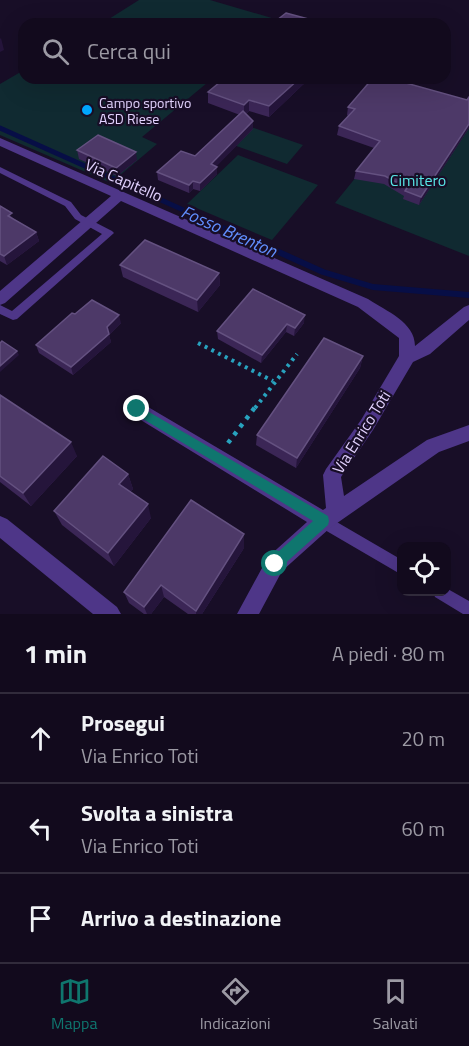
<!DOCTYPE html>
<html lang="it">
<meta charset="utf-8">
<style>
:root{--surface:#120a1d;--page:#1f182a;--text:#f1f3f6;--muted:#9c9aa4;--line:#312b3b;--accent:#0f766e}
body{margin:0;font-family:"Titillium Web",sans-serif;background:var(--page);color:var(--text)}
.controls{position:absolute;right:18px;bottom:18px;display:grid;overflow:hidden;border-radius:12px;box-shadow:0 6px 24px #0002}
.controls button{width:54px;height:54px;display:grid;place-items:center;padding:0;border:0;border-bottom:2px solid var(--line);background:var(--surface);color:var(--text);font:30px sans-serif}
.stop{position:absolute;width:18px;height:18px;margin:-14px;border:4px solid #0f766e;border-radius:50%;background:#fff}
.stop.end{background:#0f766e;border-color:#fff;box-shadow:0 2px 6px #0008}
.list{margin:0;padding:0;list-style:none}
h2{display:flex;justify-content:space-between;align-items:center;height:78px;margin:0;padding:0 24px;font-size:26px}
h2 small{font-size:20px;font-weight:400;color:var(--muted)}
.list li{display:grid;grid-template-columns:39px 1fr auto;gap:18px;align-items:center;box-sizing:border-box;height:90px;padding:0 24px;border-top:2px solid var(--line)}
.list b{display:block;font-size:22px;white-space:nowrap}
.list p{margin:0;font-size:20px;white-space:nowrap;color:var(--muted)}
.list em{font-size:20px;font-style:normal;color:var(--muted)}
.icon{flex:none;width:33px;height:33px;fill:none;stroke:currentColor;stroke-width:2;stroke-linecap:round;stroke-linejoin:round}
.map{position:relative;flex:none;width:469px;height:614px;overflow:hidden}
.search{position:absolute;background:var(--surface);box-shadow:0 6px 24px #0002;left:18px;right:18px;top:18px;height:66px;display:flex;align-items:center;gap:15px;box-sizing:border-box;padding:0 21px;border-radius:18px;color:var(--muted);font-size:22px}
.sheet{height:348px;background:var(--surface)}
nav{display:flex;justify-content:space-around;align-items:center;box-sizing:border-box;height:84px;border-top:2px solid var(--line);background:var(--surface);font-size:16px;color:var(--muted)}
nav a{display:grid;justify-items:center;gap:3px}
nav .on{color:var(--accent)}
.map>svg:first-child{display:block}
</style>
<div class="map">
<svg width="469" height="614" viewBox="0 0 469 614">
<rect width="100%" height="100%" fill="#180e27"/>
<path fill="#102a31" d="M 139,0 L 210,0 L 282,21 L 279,24 L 101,24 Z
M 24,70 L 24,78 L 213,78 L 142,137 L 157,144 L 111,183 L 0,135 L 0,84 Z
M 469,110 L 469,256 L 335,203 L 378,150 Z
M 245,125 L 303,145 L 287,164 L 228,143 Z
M 238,155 L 318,185 L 272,240 L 187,204 Z"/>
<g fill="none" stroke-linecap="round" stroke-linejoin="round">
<path stroke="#070e46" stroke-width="5" d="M 0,128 L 255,242"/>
<path stroke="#070e46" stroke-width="6" d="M 252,240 L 323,272 L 373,287 L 469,295"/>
<path stroke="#28a2be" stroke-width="4" stroke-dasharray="3 4.5" stroke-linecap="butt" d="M 198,343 L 273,381
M 255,408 L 297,354"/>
<path stroke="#28a2be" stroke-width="4.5" stroke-dasharray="4 6" stroke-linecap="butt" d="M 228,443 L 256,406"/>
<path fill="#4e3688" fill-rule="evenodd" d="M 0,167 L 71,202 L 81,215 L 112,231 L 114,233 L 17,319 L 13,320 L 0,314 L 0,305 L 12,311 L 102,234 L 75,219 L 65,206 L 0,173 Z
M 323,514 L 402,560 L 402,575 L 318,526 L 316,521 L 318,516 Z
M 446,588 L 469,601 L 469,614 L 463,614 L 435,597 L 433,592 L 446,592 Z"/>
<path fill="#4e3688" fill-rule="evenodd" d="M 0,138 L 368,299 C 386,311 415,322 415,346 L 464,307 L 469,305 L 469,320 L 430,354 L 413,362 L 373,430 L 341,477 L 344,496 L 427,440 L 469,425 L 469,441 L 439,452 L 330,528 L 282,571 L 259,614 L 237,614 L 268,557 L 307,522 L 131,414 L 128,409 L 131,404 L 137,402 L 143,404 L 323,510 L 326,508 L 323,475 L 326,469 L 361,420 L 399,356 L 399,338 L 358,307 L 121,201 L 5,303 L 0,305 L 0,291 L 111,196 L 0,146 Z
M 0,516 L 7,519 L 117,607 L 121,614 L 93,614 L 0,538 Z"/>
</g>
<path fill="#3b2656" d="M 310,78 L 269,117 L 249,111 L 246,114 L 253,121 L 253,129 L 216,166 L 217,174 L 200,191 L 193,189 L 189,193 L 158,180 L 157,172 L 195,156 L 240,115 L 208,103 L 208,92 L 241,79 Z
M 469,97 L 469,128 L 419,205 L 403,199 L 404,196 L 384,184 L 354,179 L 356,171 L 374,148 L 337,135 L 339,126 L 348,116 L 347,115 L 348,107 L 467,100 Z
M 77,150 L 137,160 L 117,176 L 79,159 Z
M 0,206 L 14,219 L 36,232 L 39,241 L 7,265 L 0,261 Z
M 120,265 L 219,273 L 220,285 L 198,312 L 123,277 Z
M 253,289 L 304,323 L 294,336 L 286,332 L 261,363 L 218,339 L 217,331 Z
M 75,314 L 121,323 L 109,335 L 111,342 L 73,375 L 39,353 L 36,345 Z
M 363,356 L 360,368 L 296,468 L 256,445 L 257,435 Z
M 0,395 L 77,456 L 31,506 L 0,482 Z
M 128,474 L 133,489 L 130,492 L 151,518 L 114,566 L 62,525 L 54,511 Z
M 244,548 L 202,614 L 188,614 L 164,597 L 151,614 L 144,614 L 129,603 L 124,592 Z"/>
<path fill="#25153b" d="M 1,38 L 4,50 L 0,52 L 0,39 Z
M 300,78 L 310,78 L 269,117 L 269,106 Z
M 249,100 L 249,111 L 244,116 L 244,105 Z
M 253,121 L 253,129 L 211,172 L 211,164 Z
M 469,124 L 469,128 L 419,205 L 421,197 Z
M 136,152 L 137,160 L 117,176 L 116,168 Z
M 217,167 L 217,174 L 200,191 L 200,183 Z
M 193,181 L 193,189 L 189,193 L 189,185 Z
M 36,232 L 39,241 L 7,265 L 4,256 Z
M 219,273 L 220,285 L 198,312 L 197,300 Z
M 119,315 L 121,323 L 109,335 L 107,327 Z
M 305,315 L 304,323 L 294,336 L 295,328 Z
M 287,324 L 286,332 L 261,363 L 262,355 Z
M 109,334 L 111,342 L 73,375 L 71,367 Z
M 17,351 L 19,355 L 0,372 L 0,366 Z
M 363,356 L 360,368 L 296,468 L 297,458 Z
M 71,442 L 77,456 L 31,506 L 23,493 Z
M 128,474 L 133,489 L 124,499 L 119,484 Z
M 148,504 L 151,518 L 114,566 L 108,553 Z
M 244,534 L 244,548 L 202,614 L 196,614 L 196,611 Z
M 161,585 L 164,597 L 151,614 L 147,614 L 144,607 Z"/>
<path fill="#4d3968" stroke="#645180" stroke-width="1.5" d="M 286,13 L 327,24 L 272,24 Z
M 225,78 L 238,78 L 241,79 L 242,78 L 300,78 L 269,106 L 249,100 L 244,105 L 208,92 Z
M 373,78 L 388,78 L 467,100 L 469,97 L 469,124 L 421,197 L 405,191 L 407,188 L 385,176 L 356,171 L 380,141 L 339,126 L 355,109 L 348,107 Z
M 243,111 L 253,121 L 211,164 L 217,167 L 200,183 L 193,181 L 189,185 L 157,172 L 181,151 L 195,156 Z
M 98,135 L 136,152 L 116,168 L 77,150 Z
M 0,206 L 12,213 L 8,216 L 36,232 L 4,256 L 0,254 Z
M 145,240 L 219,273 L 197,300 L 120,265 Z
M 253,289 L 305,315 L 295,328 L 287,324 L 262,355 L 217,331 Z
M 92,300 L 119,315 L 107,327 L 109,334 L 71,367 L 36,345 L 72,313 L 75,314 Z
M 324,338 L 363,356 L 297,458 L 257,435 Z
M 2,341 L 17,351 L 0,366 L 0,343 Z
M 0,395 L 71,442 L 23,493 L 0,476 Z
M 103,456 L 128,474 L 119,484 L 148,504 L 108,553 L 54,511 Z
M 191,500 L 244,534 L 196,611 L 161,585 L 144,607 L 124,592 Z"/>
<path fill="#0f766e" d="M 137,405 L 328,516 L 329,521 L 328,525 L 280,568 L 275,570 L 270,568 L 269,564 L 270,559 L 313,521 L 133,413 L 132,409 Z"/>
<circle fill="#00a6fe" stroke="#180e27" stroke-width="2" cx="87" cy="110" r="6"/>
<g text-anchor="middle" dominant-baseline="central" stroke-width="4.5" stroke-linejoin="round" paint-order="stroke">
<g font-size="14" fill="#e3d3ff" stroke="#180e27" text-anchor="start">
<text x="99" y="102">Campo sportivo<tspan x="99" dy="16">ASD Riese</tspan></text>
</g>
<g font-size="16" fill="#e3d3ff" stroke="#180e27">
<text transform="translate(124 180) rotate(24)">Via Capitello</text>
<text transform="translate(361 432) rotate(-58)">Via Enrico Toti</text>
</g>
<g font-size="16" fill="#58e6e6" stroke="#180e27">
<text x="418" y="180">Cimitero</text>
</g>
<g font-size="18" font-style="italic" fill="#618fff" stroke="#180e27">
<text transform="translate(229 231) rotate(24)">Fosso Brenton</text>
</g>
</g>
</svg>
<div class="controls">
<button><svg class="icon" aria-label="locate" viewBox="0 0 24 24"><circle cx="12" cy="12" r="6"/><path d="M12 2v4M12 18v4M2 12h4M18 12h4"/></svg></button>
</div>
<div class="stop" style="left:275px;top:564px"></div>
<div class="stop end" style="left:137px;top:409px"></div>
<div class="search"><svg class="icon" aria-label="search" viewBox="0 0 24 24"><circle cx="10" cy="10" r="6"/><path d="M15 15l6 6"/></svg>Cerca qui</div>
</div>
<section class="sheet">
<h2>1 min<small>A piedi · 80 m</small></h2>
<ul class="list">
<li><svg class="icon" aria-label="ahead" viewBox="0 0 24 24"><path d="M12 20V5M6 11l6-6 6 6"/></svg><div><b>Prosegui</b><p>Via Enrico Toti</p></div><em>20 m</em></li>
<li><svg class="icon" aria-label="left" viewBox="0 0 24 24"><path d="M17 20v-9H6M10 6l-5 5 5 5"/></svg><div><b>Svolta a sinistra</b><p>Via Enrico Toti</p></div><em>60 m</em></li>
<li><svg class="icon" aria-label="arrive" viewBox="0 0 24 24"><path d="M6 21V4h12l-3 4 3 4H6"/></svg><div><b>Arrivo a destinazione</b></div></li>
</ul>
</section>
<nav>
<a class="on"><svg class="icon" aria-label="map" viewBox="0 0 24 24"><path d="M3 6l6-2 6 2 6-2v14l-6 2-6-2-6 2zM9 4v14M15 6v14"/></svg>Mappa</a>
<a><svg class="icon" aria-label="directions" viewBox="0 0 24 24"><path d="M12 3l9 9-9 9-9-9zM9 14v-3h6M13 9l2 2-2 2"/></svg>Indicazioni</a>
<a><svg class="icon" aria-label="saved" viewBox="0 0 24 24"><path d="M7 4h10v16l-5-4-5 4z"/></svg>Salvati</a>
</nav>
